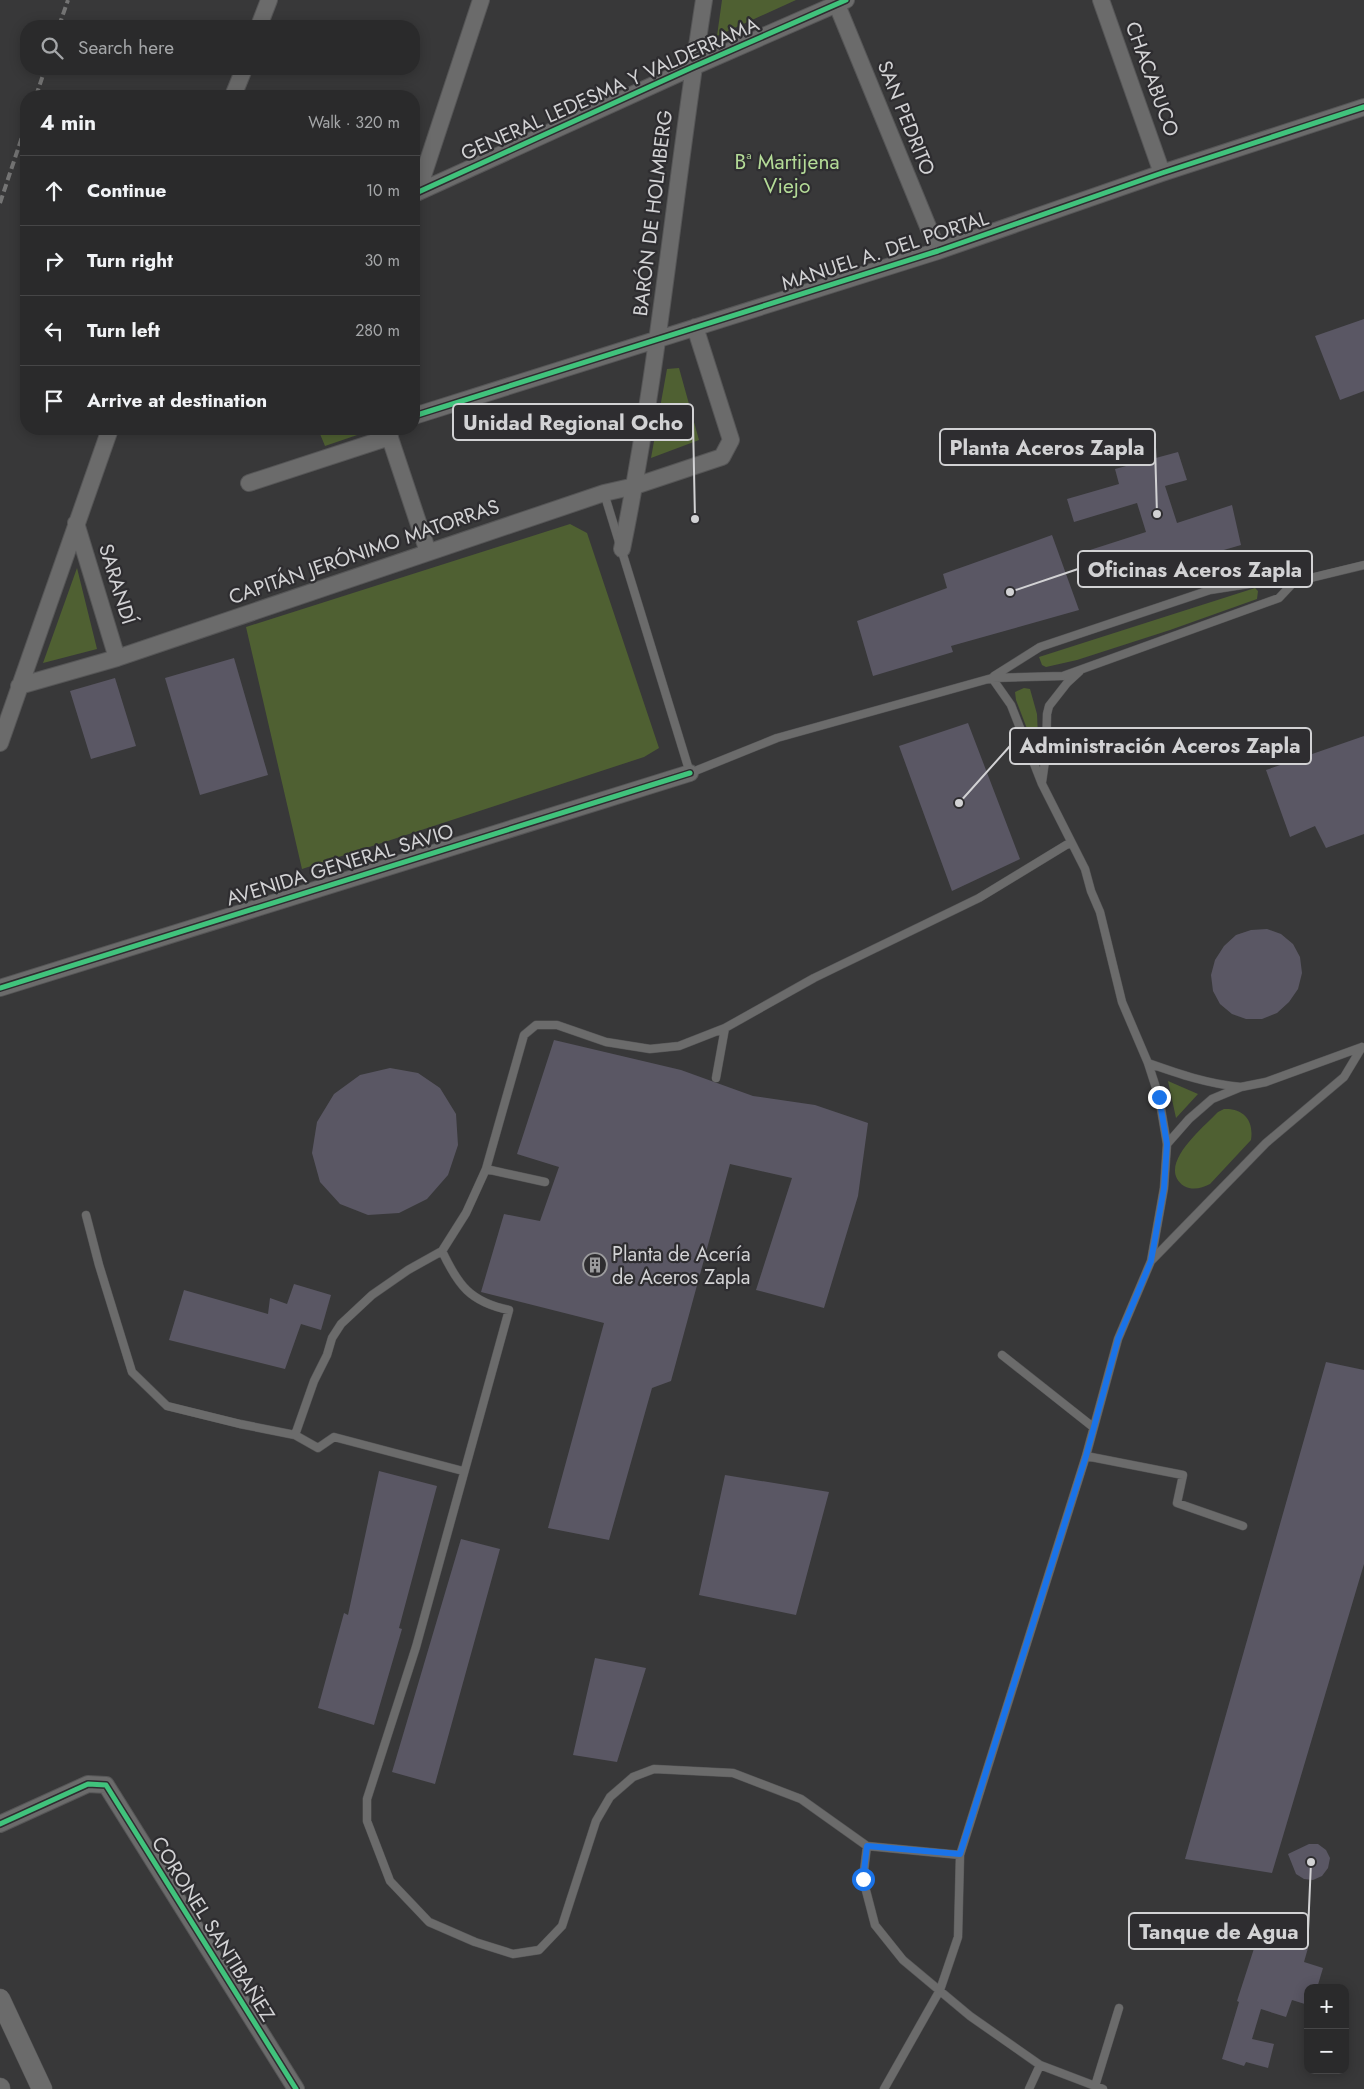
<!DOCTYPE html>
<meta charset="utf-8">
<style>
:root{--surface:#2a2a2b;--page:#363637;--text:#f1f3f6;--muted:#a5a7a9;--line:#464647}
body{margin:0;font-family:Jost,sans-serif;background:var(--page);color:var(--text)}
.controls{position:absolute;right:15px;bottom:15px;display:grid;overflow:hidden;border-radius:10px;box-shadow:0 2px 12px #0003}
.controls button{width:45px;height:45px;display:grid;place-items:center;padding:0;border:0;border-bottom:1px solid var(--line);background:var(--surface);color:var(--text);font:25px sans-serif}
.stop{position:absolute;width:15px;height:15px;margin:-11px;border:4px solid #1a73e8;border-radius:50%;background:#fff}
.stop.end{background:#1a73e8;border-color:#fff;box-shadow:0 1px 5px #0008}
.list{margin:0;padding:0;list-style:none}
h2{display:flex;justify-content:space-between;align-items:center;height:65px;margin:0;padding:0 20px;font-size:21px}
h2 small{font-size:16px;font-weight:400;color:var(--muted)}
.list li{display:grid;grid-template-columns:32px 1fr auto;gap:15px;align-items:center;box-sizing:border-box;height:70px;padding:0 20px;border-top:1px solid var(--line)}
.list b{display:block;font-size:19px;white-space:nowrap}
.list em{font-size:16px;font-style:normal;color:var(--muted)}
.icon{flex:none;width:28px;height:28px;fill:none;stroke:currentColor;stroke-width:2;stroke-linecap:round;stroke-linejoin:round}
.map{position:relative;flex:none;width:1364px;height:2089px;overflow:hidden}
.search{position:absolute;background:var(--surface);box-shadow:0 2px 12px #0003;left:20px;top:20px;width:400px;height:55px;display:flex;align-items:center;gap:12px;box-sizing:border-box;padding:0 18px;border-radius:20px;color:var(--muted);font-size:19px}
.panel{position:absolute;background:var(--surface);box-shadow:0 2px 12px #0003;left:20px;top:90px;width:400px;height:345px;border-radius:20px}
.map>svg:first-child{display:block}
</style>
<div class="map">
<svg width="1364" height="2089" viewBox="0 0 1364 2089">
<rect width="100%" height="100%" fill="#383839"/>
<path fill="#4f6032" d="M 722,0 L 796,0 L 717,36 Z
M 679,368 L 699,440 L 651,458 L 667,369 Z
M 318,429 L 364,429 L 363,433 L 325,446 Z
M 570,524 L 587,533 L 659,748 L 644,757 L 302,869 L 246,627 Z
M 77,568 L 97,649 L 43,663 Z
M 1255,588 L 1258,591 L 1257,599 L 1170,630 L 1077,660 L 1046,667 L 1042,665 L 1039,657 Z
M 1024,688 L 1030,689 L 1037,714 L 1039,760 L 1016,700 L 1015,692 Z
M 1168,1081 L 1198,1094 L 1176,1118 Z
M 1224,1109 C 1244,1108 1254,1121 1251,1140 L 1210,1184 C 1202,1188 1193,1191 1184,1186 C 1155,1166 1204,1127 1218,1112 Z"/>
<path fill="#5a5764" d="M 1364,319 L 1364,391 L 1340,400 L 1315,336 Z
M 1178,452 L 1187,480 L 1165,486 L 1177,523 L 1232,505 L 1241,545 L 1100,586 L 1090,550 L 1146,532 L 1137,503 L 1074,522 L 1067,499 L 1119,484 L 1115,469 Z
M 1052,535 L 1079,610 L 951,646 L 953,652 L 873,676 L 857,621 L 947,588 L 943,574 Z
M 234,658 L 268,775 L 200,795 L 165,678 Z
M 115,678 L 136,746 L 91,759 L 70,691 Z
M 968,723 L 1020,859 L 952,891 L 899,746 Z
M 1364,736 L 1364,834 L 1326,848 L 1315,826 L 1290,837 L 1266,770 Z
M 1267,929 L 1281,934 L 1293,944 L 1300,957 L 1302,973 L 1298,989 L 1289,1002 L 1277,1013 L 1262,1019 L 1246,1019 L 1232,1014 L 1220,1004 L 1213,991 L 1211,975 L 1215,960 L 1224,946 L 1236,935 L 1251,930 Z
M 554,1040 L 681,1070 L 753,1096 L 815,1105 L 868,1123 L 858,1196 L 824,1308 L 756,1290 L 792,1178 L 730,1164 L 671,1381 L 652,1388 L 609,1540 L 548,1528 L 604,1323 L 481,1292 L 504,1214 L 540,1221 L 559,1167 L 517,1154 Z
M 390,1068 L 418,1073 L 440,1088 L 456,1114 L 458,1145 L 448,1175 L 427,1199 L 399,1213 L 368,1215 L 340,1204 L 320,1182 L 312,1153 L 317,1122 L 334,1094 L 360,1075 Z
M 294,1284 L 331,1295 L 321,1330 L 301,1324 L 285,1369 L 169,1340 L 184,1290 L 268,1314 L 270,1298 L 287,1304 Z
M 1326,1362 L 1364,1370 L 1364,1564 L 1272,1873 L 1185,1859 Z
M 379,1471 L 437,1486 L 399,1628 L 402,1629 L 374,1725 L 318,1708 L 344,1613 L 348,1615 Z
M 725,1475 L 829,1492 L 796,1615 L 699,1595 Z
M 461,1539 L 500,1549 L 435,1784 L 392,1772 Z
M 595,1658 L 646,1668 L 617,1762 L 573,1755 Z
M 1309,1844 L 1318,1844 L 1326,1850 L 1330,1858 L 1328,1868 L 1322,1876 L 1313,1880 L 1304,1879 L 1296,1874 L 1288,1854 Z
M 1259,1933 L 1308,1948 L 1304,1962 L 1323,1968 L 1317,1988 L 1308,1988 L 1308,2005 L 1292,2000 L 1286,2017 L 1261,2009 L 1252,2039 L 1274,2044 L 1268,2068 L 1246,2062 L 1244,2066 L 1222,2059 L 1239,2002 L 1237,2001 Z"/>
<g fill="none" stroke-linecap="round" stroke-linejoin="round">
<g stroke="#565657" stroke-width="9">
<path id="service" d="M 604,493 L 690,773 L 777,738 L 992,678 L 1063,676 L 1279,598 L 1294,582
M 994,676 L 1040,647 L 1210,590 L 1255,583 L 1294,582 L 1364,565
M 992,678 L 1011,705 L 1042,784 L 1085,869 L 1091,891 L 1100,912 L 1122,1002 L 1148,1063 C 1179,1074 1208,1084 1241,1087
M 1042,782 L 1046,754 L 1047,714 L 1049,706 L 1067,683 L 1080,671
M 1148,1063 L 1159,1097 L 1167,1144 L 1164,1188 L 1151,1261 L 1118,1339 L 1086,1456 L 1183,1475 L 1177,1503 L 1243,1526
M 716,1078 L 725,1028 L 814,978 L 979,898 L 1071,842
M 1167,1144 L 1189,1119 L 1212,1099 L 1241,1087 L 1266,1082 L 1362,1047
M 486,1169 L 466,1213 L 442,1251 C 458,1285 470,1302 509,1310 L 416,1647 L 367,1799 L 367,1821 L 390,1881 L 429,1922 L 475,1942 L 513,1954 L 539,1950 L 562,1926 L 596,1821 L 610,1797 L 633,1777 L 654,1769 L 733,1773 L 801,1799 L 867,1846 L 960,1855
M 545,1182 L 486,1169 L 524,1035 L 536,1025 L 557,1025 L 606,1042 L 650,1049 L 679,1046 L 725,1028
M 86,1215 L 99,1265 L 132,1372 L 167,1406 L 240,1424 L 295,1435 L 318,1448 L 334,1437 L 463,1471
M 1151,1261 L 1266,1143 L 1344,1077 L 1362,1047
M 1002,1355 L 1093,1427
M 295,1435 L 314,1381 L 327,1355 L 332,1338 L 341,1324 L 372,1295 L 408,1270 L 442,1251
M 867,1846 L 863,1879 L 875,1925 L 903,1960 L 970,2016 L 1040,2065 L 1103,2089
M 1095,2086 L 1119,2008
M 884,2089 L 940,1990 L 958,1937 L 960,1855 L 1086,1456
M 1029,2089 L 1040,2065"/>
</g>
<g stroke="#565657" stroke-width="18">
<path id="minor" d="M 835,0 L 938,251
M 1101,0 L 1162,173
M 259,26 L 269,0
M 233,96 L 244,69
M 418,191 L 481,0
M 414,194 L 693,67 L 846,0
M 414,416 L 938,251 L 1162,173 L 1364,107
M 387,429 L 428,552
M 249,483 L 390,437
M 76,523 L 117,658
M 622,549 C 659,368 675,183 704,0
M 19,686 L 117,658 L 604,493 L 635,486 L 722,457 L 731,440 L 695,327
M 0,743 L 110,429
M 0,988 L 690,773
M 0,1824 L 88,1784 L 106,1785 L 296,2089"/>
</g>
<g stroke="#565657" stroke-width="21">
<path id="tertiary" d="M 0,1999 L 42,2089
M 0,2088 L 0,2089"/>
</g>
<use href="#service" stroke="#6b6b6b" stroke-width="8"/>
<use href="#minor" stroke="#6b6b6b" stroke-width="16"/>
<use href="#tertiary" stroke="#6b6b6b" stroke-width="20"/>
<path stroke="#747474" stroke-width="4" stroke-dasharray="8 4" stroke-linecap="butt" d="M 59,26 L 68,0
M 36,96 L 45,69
M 0,203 L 26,125"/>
<g stroke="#2e2d30" stroke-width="8">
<path id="cycleway" d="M 414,194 L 693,67 L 846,0
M 414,416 L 938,251 L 1162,173 L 1364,107
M 0,988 L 690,773
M 0,1824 L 88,1784 L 106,1785 L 296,2089"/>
</g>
<use href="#cycleway" stroke="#40c37c" stroke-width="5"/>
</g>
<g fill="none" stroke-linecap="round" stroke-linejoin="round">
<path stroke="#1a73e8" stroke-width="6" d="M 863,1879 L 867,1846 L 960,1854 L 1086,1456 L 1118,1339 L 1151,1261 L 1164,1188 L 1167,1144 L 1159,1097"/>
</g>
<defs>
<g id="building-ring" transform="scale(1.25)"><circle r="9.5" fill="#2e2d30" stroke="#9c9c9e" stroke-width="1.5"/><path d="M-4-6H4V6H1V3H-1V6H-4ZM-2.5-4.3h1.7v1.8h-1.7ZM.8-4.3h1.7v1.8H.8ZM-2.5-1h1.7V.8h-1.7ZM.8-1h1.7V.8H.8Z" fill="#9c9c9e"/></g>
</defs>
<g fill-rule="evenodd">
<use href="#building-ring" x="595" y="1265"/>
</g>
<g text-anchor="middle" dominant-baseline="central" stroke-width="4.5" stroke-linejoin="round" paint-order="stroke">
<g font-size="20" fill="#d2d2d4" stroke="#2e2d30">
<text transform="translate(1152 79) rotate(70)">CHACABUCO</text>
<text transform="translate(610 89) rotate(-24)">GENERAL LEDESMA Y VALDERRAMA</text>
<text transform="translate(906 118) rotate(68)">SAN PEDRITO</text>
<text transform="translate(653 213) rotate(-83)">BARÓN DE HOLMBERG</text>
<text transform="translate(885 251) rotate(-18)">MANUEL A. DEL PORTAL</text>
<text transform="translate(364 552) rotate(-19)">CAPITÁN JERÓNIMO MATORRAS</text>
<text transform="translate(117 584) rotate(73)">SARANDÍ</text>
<text transform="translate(340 865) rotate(-17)">AVENIDA GENERAL SAVIO</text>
<text transform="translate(213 1929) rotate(58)">CORONEL SANTIBAÑEZ</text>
</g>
<g font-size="20" fill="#d2d2d4" stroke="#2e2d30" text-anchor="start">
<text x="612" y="1254">Planta de Acería<tspan x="612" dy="23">de Aceros Zapla</tspan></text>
</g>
<g font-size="21" fill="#b4db97" stroke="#2e2d30">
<text x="787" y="162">Bª Martijena<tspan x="787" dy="24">Viejo</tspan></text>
</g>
</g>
<path fill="none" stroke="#d2d2d4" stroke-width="2" d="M695 519L693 422M1157 514L1155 447M1010 592L1078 569M959 803L1010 746M1311 1862L1308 1931"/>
<g fill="#d2d2d4" stroke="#2e2d30" stroke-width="2">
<circle cx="695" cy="519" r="5"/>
<circle cx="1157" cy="514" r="5"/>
<circle cx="1010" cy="592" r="5"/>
<circle cx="959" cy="803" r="5"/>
<circle cx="1311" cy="1862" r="5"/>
</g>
<g fill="#2e2d30" stroke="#d2d2d4" stroke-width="2">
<rect x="453" y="404" width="240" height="36" rx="5"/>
<rect x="940" y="429" width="215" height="36" rx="5"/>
<rect x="1078" y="551" width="234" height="36" rx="5"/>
<rect x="1010" y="728" width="301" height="36" rx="5"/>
<rect x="1129" y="1913" width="179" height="36" rx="5"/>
</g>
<g font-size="21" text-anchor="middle" font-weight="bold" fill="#d2d2d4">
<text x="573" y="430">Unidad Regional Ocho</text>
<text x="1047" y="455">Planta Aceros Zapla</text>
<text x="1195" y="577">Oficinas Aceros Zapla</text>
<text x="1160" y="753">Administración Aceros Zapla</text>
<text x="1219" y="1939">Tanque de Agua</text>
</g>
</svg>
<div class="controls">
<button>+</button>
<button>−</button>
</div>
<div class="stop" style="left:863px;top:1879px"></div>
<div class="stop end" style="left:1159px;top:1097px"></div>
<div class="search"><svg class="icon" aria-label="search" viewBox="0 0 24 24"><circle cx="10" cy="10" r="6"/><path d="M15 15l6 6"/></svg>Search here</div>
<section class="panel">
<h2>4 min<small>Walk · 320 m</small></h2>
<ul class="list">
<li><svg class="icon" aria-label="ahead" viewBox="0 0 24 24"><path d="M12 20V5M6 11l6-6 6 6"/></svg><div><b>Continue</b></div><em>10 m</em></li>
<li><svg class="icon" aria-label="right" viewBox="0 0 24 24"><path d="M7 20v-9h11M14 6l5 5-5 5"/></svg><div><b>Turn right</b></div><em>30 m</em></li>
<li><svg class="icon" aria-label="left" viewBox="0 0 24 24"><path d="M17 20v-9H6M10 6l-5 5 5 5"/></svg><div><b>Turn left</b></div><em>280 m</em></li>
<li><svg class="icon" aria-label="arrive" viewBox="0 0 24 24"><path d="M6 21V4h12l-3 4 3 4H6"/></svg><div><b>Arrive at destination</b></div></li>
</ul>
</section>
</div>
